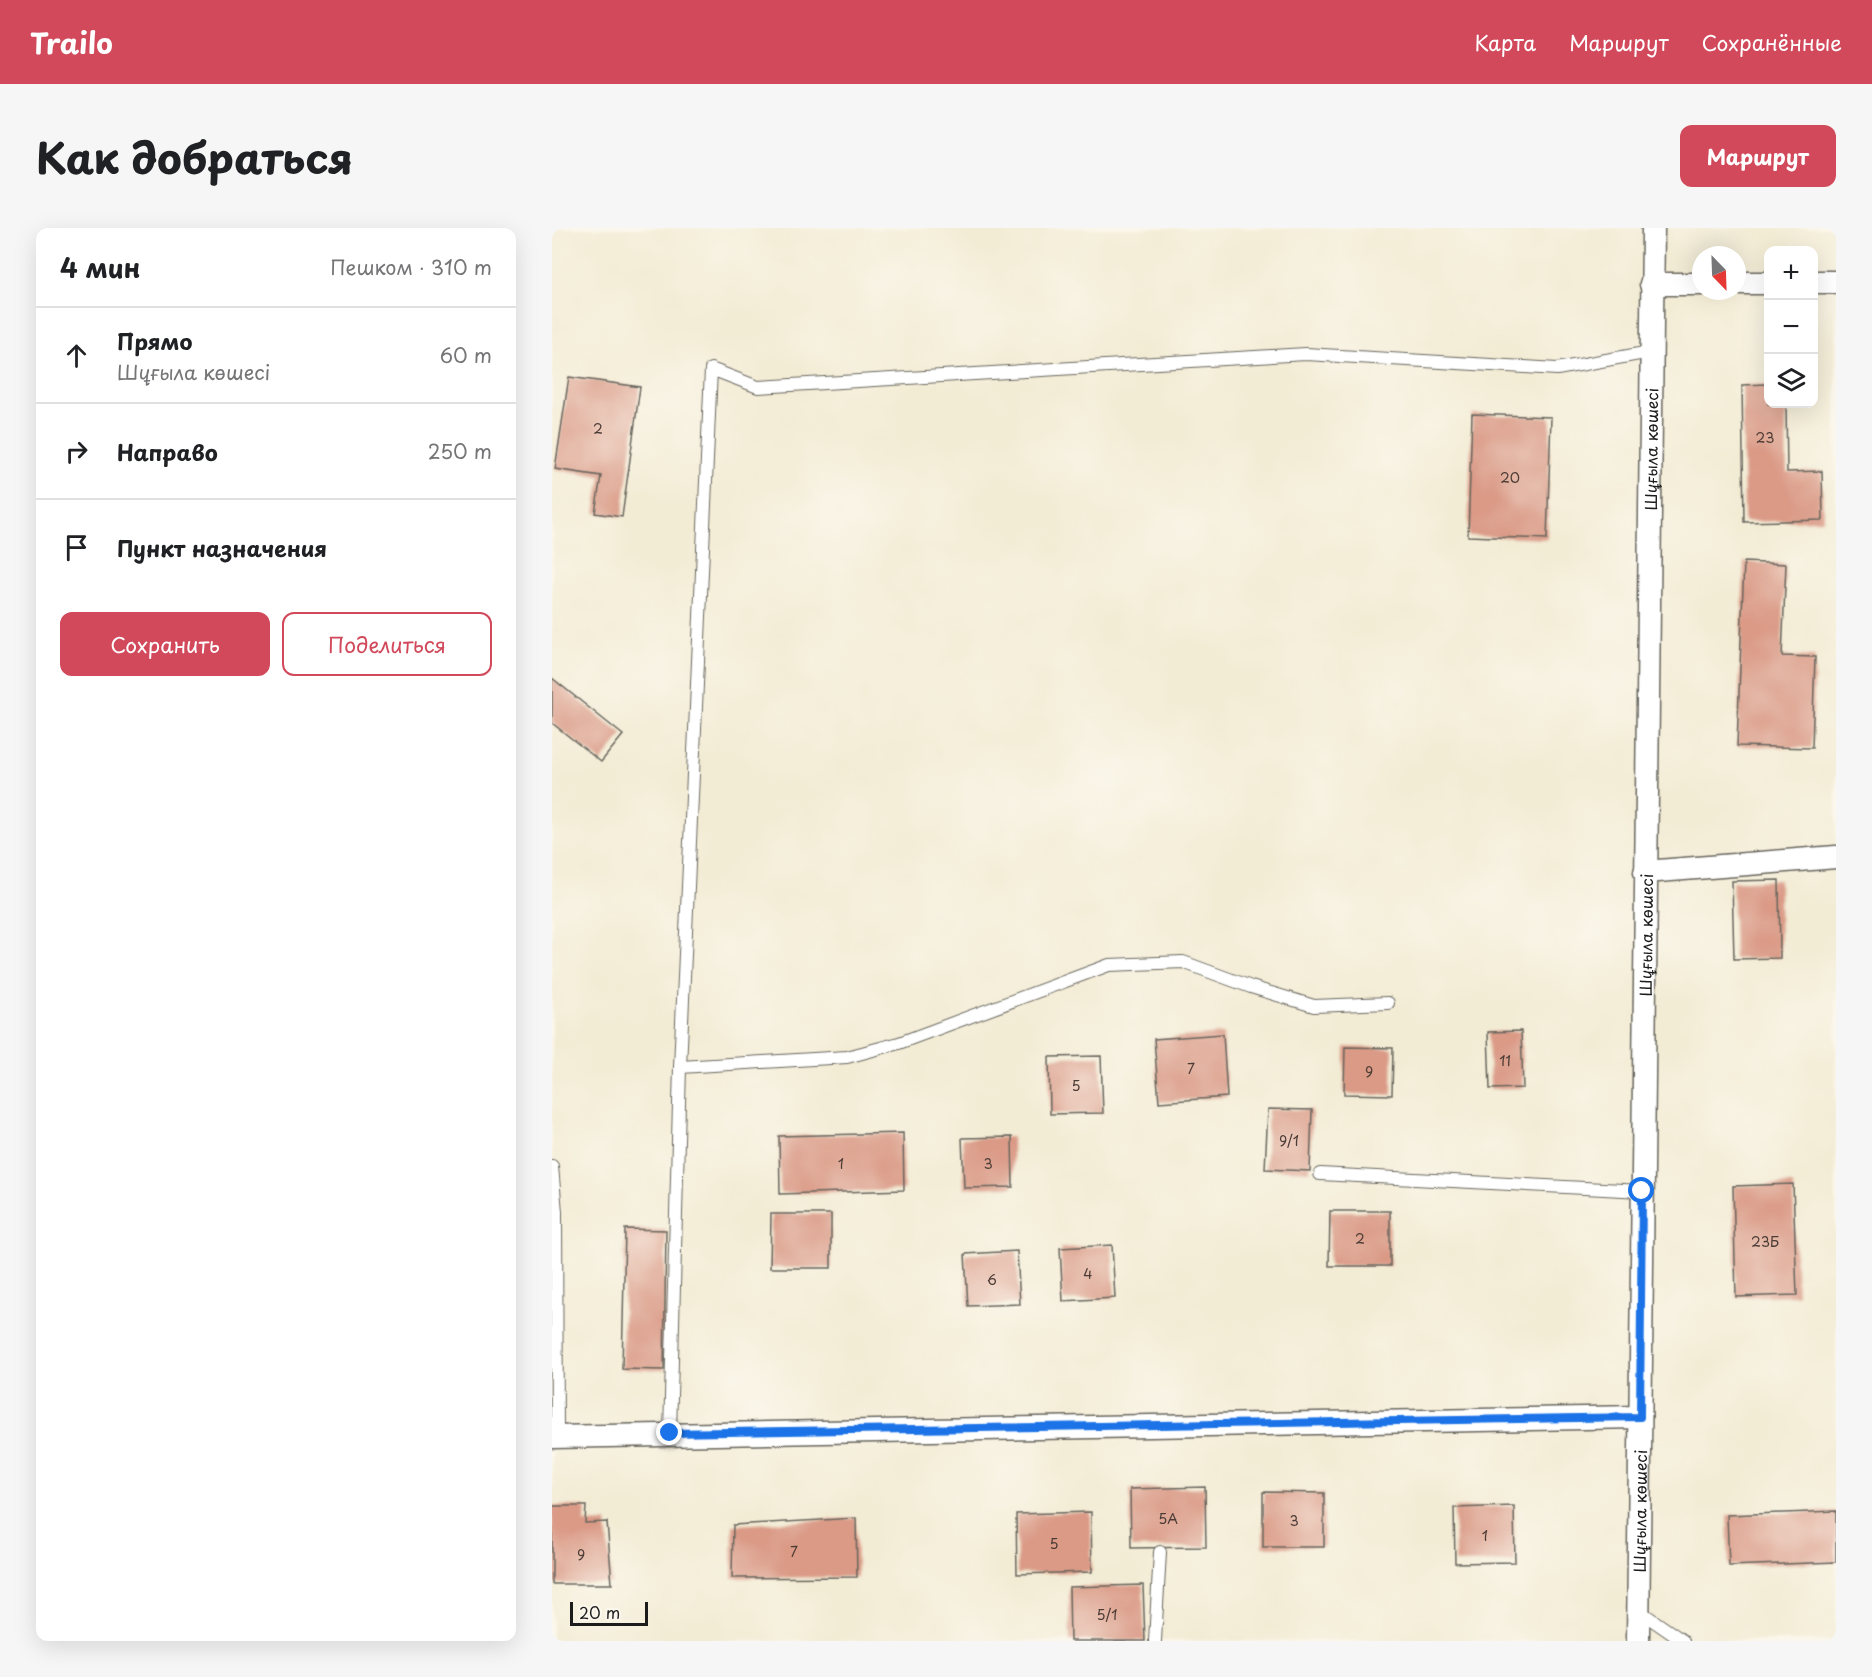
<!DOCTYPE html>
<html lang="ru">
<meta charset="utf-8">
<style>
:root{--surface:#fff;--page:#f6f6f6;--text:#202124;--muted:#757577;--line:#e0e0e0;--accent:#d1495b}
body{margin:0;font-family:"Playpen Sans",sans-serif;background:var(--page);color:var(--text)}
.controls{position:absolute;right:18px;top:18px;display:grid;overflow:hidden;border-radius:12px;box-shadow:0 6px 24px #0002}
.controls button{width:54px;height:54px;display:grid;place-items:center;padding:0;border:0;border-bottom:2px solid var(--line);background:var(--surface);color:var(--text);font:30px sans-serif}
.compass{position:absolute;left:1140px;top:18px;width:54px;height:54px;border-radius:50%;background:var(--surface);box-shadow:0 6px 24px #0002;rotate:157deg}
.scale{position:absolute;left:18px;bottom:15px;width:78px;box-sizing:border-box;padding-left:6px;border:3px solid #1c1c1c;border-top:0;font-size:16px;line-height:21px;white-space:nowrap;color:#1c1c1c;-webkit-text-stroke:4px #fbf7ec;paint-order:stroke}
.stop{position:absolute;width:18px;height:18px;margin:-14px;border:4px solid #1a73e8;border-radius:50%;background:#fff}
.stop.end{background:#1a73e8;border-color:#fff;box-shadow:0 2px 6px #0008}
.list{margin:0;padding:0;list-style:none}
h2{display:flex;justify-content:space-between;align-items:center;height:78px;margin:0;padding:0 24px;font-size:26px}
h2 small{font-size:20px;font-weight:400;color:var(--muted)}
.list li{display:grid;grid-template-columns:39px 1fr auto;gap:18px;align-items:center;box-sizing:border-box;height:96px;padding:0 24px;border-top:2px solid var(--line)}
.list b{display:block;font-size:22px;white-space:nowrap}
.list p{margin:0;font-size:20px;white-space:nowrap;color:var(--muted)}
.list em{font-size:20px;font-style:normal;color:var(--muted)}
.actions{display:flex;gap:12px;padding:18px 24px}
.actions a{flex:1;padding:14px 0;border:2px solid var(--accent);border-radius:12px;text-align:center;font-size:21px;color:var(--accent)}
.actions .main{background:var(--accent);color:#fff}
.icon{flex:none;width:33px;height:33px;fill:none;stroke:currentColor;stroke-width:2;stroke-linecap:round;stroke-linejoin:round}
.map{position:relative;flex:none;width:1284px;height:1413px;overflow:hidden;border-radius:12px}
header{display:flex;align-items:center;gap:36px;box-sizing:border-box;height:84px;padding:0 30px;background:var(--accent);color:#fff}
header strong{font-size:28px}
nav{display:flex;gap:33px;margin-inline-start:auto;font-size:21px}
.intro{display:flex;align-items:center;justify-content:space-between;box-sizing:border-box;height:144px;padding:0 36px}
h1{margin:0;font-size:42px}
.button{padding:15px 27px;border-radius:12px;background:var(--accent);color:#fff;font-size:21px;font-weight:700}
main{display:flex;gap:36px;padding:0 36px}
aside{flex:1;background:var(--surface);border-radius:12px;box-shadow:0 6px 24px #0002}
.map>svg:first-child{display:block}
</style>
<header>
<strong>Trailo</strong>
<nav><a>Карта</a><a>Маршрут</a><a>Сохранённые</a></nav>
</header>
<div class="intro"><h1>Как добраться</h1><a class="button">Маршрут</a></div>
<main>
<aside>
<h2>4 мин<small>Пешком · 310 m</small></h2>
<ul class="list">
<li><svg class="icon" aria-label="ahead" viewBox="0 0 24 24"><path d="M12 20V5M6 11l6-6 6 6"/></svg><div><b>Прямо</b><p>Шұғыла көшесі</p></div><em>60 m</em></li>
<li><svg class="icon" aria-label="right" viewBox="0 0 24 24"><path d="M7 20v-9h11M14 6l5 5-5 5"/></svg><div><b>Направо</b></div><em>250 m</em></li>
<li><svg class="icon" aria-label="arrive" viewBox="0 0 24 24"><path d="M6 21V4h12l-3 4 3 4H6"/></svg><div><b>Пункт назначения</b></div></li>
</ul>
<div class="actions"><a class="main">Сохранить</a><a>Поделиться</a></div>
</aside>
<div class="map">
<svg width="1284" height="1413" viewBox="0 0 1284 1413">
<rect width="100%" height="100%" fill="#fbf7ec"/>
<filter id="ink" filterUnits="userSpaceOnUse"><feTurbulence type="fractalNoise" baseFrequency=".0167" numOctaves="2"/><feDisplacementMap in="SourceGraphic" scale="12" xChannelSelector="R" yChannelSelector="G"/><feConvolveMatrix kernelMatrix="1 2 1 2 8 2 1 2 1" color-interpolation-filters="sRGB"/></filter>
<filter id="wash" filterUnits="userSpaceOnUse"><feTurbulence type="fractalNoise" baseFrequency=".008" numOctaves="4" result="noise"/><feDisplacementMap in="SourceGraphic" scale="24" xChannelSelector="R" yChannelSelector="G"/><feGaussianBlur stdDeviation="1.35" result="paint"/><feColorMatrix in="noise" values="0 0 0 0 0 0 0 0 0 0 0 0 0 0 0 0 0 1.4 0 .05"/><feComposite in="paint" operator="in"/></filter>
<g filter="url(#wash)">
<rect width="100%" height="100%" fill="#f3ecd5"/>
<g id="blocks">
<path fill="#da9a86" d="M 17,149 L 88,159 L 70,289 L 43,285 L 49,248 L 3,241 Z
M 1216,156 L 1216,176 L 1234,176 L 1235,244 L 1270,243 L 1271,292 L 1192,294 L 1190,157 Z
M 920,186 L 999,189 L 995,311 L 916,308 Z
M 1192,334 L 1234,336 L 1230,428 L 1263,429 L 1260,520 L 1185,518 Z
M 0,450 L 71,507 L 49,534 L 0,495 Z
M 1227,652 L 1228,730 L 1182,731 L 1180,653 Z
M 969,803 L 971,860 L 938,861 L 936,804 Z
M 671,806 L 675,869 L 607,874 L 602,811 Z
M 793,819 L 841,820 L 840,867 L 792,866 Z
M 549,828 L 551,885 L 498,886 L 497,829 Z
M 716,881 L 760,882 L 758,943 L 713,941 Z
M 351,905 L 352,962 L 228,966 L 227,908 Z
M 460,909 L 461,959 L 412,960 L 410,910 Z
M 1241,956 L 1245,1067 L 1184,1069 L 1181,958 Z
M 778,983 L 838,983 L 838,1038 L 777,1038 Z
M 219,986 L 279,986 L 279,1040 L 218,1040 Z
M 73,1001 L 114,1002 L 112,1142 L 70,1141 Z
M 560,1017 L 563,1070 L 511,1073 L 508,1020 Z
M 465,1023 L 468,1076 L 416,1078 L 413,1026 Z
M 653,1259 L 654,1319 L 579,1320 L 578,1261 Z
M 711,1264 L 772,1265 L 772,1319 L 711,1319 Z
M 0,1278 L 34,1278 L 33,1295 L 55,1294 L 60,1356 L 0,1356 Z
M 962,1278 L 963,1334 L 903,1335 L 902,1280 Z
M 1284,1283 L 1284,1334 L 1177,1338 L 1175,1287 Z
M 539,1284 L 540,1344 L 465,1346 L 464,1286 Z
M 304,1290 L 305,1349 L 180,1350 L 181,1297 Z
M 591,1357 L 593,1413 L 518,1413 L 517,1359 Z"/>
</g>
</g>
<g filter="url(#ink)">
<use href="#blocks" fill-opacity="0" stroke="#67655d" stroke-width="1.5"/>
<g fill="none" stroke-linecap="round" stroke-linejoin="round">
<g stroke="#67655d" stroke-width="14">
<path id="lane" d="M 128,839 L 295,829 L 347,815 L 557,737 L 631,734 L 699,759 L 762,778 L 836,775
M 0,938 L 4,984 L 5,1208
M 768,946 L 1090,963
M 118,1205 L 128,839 L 159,141 L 206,159 L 754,126 L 1005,141 L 1098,124
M 1086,1382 L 1131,1413
M 603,1413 L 608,1324"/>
</g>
<g stroke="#67655d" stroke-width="25">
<g id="street">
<path d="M 1262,54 L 1284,54"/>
<path d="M 1185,55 L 1216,55"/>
<path d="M 1099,56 L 1149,56"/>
<path d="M 1093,644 L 1284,629"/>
<path d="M 0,1209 L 1088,1189"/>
<path id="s1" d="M 1086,1413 L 1101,0"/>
</g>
</g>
<use href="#lane" stroke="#fff" stroke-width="12"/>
<use href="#street" stroke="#fff" stroke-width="22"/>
</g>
</g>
<g fill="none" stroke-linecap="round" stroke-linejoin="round" filter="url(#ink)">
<path stroke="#1a73e8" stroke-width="8" d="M 118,1205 L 1088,1189 L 1090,963"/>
</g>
<g text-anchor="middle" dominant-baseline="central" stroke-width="4.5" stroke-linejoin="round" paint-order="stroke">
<g font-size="14" fill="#4c3c36">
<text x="46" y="200">2</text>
<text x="1213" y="209">23</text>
<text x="958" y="249">20</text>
<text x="953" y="832">11</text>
<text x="639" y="840">7</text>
<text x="817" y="843">9</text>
<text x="524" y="857">5</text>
<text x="737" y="912">9/1</text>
<text x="289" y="935">1</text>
<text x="436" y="935">3</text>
<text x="808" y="1010">2</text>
<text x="1213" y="1013">23Б</text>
<text x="536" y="1045">4</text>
<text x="440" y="1051">6</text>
<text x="616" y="1290">5А</text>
<text x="742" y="1292">3</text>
<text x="933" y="1307">1</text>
<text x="502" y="1315">5</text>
<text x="242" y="1323">7</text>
<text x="29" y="1326">9</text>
<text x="555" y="1386">5/1</text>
</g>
<g font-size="16" fill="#1c1c1c" stroke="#fbf7ec">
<text stroke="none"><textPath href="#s1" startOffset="1192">Шұғыла көшесі</textPath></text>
<text stroke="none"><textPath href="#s1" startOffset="706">Шұғыла көшесі</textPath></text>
<text stroke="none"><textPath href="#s1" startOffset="130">Шұғыла көшесі</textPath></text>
</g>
</g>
</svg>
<div class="controls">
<button>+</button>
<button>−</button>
<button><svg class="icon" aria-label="layers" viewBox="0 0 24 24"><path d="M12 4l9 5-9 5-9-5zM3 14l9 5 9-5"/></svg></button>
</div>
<svg class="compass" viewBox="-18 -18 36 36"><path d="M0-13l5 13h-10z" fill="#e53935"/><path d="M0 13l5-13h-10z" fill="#757577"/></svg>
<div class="scale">20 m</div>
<div class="stop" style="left:1090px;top:963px"></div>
<div class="stop end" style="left:118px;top:1205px"></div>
</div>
</main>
